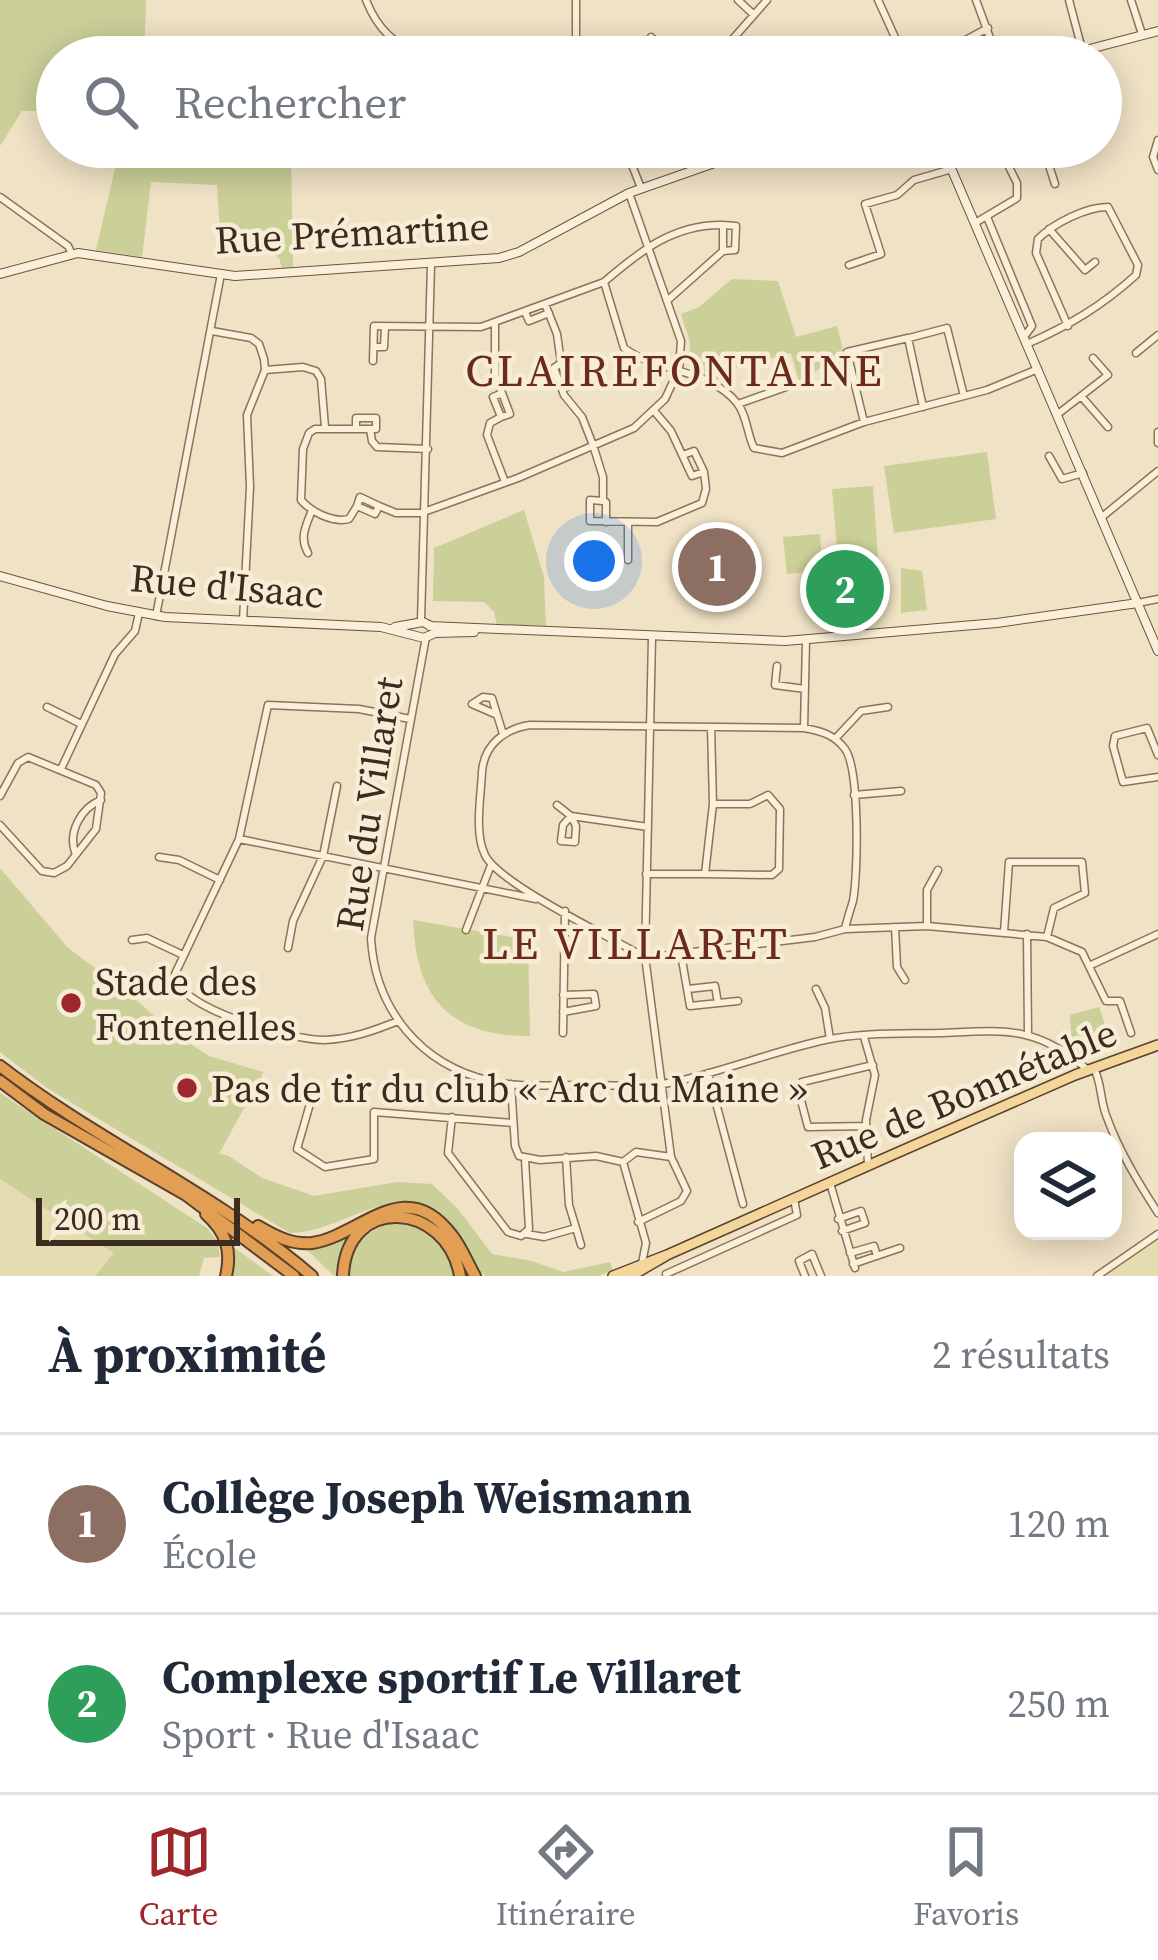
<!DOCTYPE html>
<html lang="fr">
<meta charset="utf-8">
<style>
:root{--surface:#fff;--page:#f2f2f3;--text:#1f2937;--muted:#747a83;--line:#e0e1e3;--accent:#9e272c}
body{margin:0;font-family:"Source Serif 4",serif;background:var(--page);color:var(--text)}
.controls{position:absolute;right:36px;bottom:36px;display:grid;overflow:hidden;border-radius:24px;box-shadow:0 6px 30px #0003}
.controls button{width:108px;height:108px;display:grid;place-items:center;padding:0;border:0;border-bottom:3px solid var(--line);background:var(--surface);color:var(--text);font:60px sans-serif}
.scale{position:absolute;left:36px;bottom:30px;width:204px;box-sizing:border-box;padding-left:12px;border:6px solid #3c2c1f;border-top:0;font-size:33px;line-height:42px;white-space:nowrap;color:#3c2c1f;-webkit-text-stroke:9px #f7ecd5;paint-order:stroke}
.you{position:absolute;left:594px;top:561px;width:42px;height:42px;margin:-30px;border:9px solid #fff;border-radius:50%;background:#1a73e8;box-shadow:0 0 0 18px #1a73e833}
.badge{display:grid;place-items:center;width:78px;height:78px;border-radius:50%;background:var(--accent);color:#fff;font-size:39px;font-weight:700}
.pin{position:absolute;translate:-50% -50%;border:6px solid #fff;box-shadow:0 3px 12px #0006}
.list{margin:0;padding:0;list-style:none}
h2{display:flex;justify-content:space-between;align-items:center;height:156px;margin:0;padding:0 48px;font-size:51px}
h2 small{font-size:39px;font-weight:400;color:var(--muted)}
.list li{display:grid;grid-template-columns:78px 1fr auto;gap:36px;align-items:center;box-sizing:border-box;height:180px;padding:0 48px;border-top:3px solid var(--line)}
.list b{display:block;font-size:45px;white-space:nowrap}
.list p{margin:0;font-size:39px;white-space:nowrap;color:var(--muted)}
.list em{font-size:39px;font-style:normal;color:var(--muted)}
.icon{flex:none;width:66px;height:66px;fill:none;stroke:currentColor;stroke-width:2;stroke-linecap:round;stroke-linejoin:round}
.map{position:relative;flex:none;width:1158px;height:1276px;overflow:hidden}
.search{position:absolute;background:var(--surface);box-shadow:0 6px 30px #0003;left:36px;right:36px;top:36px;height:132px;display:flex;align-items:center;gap:30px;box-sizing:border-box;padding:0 42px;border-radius:66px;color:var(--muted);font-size:45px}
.sheet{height:516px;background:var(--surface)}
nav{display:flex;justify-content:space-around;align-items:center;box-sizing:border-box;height:168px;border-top:3px solid var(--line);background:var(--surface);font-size:33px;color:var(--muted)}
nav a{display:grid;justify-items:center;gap:6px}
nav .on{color:var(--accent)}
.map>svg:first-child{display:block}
</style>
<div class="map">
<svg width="1158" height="1276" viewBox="0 0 1158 1276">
<rect width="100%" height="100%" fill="#f0e2c5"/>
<path fill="#e6dcb2" d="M 0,1179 L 115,1253 L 95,1276 L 0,1276 Z
M 1158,1234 L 1158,1276 L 1097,1276 Z"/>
<path fill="#cbcf98" d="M 0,0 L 146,0 L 145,38 L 278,57 L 57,57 L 57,111 L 22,111 L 0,146 Z
M 120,147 L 323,147 L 291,153 L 293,267 L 282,268 L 279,258 L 249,239 L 220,235 L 217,185 L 151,182 L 142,257 L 96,250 Z
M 732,279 L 778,281 L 796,337 L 837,326 L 846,362 L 821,368 L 799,381 L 791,353 L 723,371 L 717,382 L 689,366 L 690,342 L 681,314 L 699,307 Z
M 987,452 L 996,519 L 894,533 L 884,466 Z
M 873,486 L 878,557 L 838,560 L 832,489 Z
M 524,510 L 544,577 L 546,626 L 497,624 L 494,612 L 484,602 L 433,601 L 434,548 Z
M 820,534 L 823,571 L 787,574 L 783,537 Z
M 901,568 L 922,571 L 927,610 L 901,613 Z
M 0,868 L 68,948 L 129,993 L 168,1029 L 209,1056 L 263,1072 L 260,1080 L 273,1087 L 269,1095 L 255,1088 L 219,1154 L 227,1155 L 262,1178 L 314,1196 L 397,1182 L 432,1184 L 458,1209 L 492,1254 L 532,1261 L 563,1272 L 610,1262 L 613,1270 L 598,1276 L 485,1276 C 469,1261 464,1237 448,1222 C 399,1172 345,1233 290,1233 L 47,1088 L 0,1052 Z
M 413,920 L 528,940 L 530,1036 C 450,1036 416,999 413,920 Z
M 1099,1007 L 1113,1048 L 1085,1059 L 1072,1046 L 1070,1015 Z
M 0,1093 L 207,1228 L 217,1240 L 220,1257 L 204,1258 L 199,1276 L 95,1276 L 114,1253 L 0,1179 Z
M 398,1221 C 434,1226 444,1244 455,1276 L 348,1276 C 349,1245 369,1228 398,1221 Z
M 353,1233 L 343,1251 L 339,1276 L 334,1276 L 304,1247 Z
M 232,1246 L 273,1276 L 232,1276 Z"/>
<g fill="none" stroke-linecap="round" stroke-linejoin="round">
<g stroke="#8c735a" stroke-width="9">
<path id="street" d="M 366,0 C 378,31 395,44 424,57
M 738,0 L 754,15
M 878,0 L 904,57
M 976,0 L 997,57
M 1069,0 L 1084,57
M 1131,0 L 1142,34
M 651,37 L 673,57
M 576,57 L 576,0
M 717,57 L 767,0
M 934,57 L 988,28
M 1158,140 L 1153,157 L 1158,170
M 625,147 L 641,188
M 1043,147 L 1055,184
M 0,197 L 68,246 L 72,254
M 987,217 L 1032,326 L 1024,337
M 975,223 L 1017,198 L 1017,183 L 999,147
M 723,225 L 736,226 L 735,250 L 723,251
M 1049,229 L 1085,270 L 1095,262
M 849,265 L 881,254 L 865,204 L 897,195 L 914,180 L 952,169
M 668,300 L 723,251 L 723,225 C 673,224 639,252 604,282 L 624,348 C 656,372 710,369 737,403 C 747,415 747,434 754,448 L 782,453 L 864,422 L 987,390 L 1038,369
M 545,304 L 557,334 L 561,363 L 554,368 L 564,395 L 582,417 L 593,445 L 603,477 L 603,501 L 590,500 L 590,521 L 657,522 L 702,503 L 706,489 L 704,472 L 692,476 L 671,431 L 655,412
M 525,312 L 529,321 L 549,313
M 495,324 L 495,375 L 502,393 L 493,397 L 501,417 L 490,423 L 487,435 L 505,482
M 212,331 L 251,338 L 259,344 L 264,359 L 265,370 L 247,415 L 250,487 L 243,621
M 909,338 L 947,328 L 964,396
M 1027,344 C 1068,326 1102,306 1136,275 L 1138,265 L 1108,207 C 1086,207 1054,223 1038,239 L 1036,253 L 1068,326
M 374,347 L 384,347 L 385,327
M 1136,353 L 1158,335
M 373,361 L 374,326 L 481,327 L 604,282
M 561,363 L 570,386 L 562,389
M 265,370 L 303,367 L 316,371 L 321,379 L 325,427
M 1081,396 L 1108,427
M 738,404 L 786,387
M 1058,414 L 1108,375 L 1093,358
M 501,417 L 510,414 L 502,393
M 864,422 L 847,352 L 908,338 L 923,407
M 356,427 L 356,418 L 376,418 L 376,429 L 370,429
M 1158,432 L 1158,443
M 428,449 L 377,447 L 372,441 L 370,429 L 315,429 L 309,433 L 303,449 L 301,500 C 311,512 333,523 349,519 L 357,506 L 375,514 L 379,506 L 396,513 L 421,513 L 518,478 L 634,428 L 665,399 L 679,369 L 681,341 L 629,193
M 683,455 L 694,451 L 704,472
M 1049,456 L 1062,479 L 1083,473
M 603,501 L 606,502 L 606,522
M 357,506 L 360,497 L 379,506
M 1102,517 L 1158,471
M 308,553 C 299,537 306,526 312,510
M 628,560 L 628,523
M 1138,603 L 1158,599
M 156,616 L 221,274
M 421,621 L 431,265
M 426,637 L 371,938 C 375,1009 420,1065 491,1081 C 520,1088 552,1085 582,1085 C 612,1085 645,1088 674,1082 C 725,1071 774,1051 825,1040 C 863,1032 904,1034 943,1033 C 1007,1030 1037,1026 1088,1070
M 777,666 L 775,685 L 805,689
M 47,707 L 81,724
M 495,714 L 472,704 L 483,697 L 492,698 L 503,734
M 530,725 L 804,728 C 821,731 835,735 845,749 C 860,770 858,875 853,901 C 850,911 847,919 845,929 L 815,937 L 652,957 L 639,954 C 608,936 498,883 485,855 C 474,833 481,796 482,772 C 484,745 504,729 530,725 Z
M 804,728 L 806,640
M 835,739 L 861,711 L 888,707
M 1158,755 L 1147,728 L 1115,736 L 1113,746 L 1123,782 L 1158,777
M 61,769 L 115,654 L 135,631 L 139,613
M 854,795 L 901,791
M 0,796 L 18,763 L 28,757 L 96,785 L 101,793 L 96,829 L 67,866 L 54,873 L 42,871 L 0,825
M 557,805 L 571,816 L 648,827
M 571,816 L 576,826 L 575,842 L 561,841 L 563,825 Z
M 239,839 L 536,899
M 75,852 C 68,832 81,808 101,800
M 159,857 L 179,860 L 220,880
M 646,874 L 705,874 L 713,804 L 711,727
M 705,874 L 772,875 L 779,869 L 780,809 L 768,795 L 750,804 L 713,804
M 927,926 L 927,890 L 938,870
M 895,927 L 897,967 L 905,980
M 846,929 L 927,926 L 1047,937 L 1082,952 L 1106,1001 L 1120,1001 L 1131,1033
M 466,930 L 491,865
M 1004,932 L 1009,862 L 1082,862 L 1085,893 L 1054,908 L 1047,937
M 1027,934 L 1028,1033
M 132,940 L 147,938 L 183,955
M 288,948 L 293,921 L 323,856 L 337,786
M 681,954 L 690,1006 L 738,1001
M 1091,965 L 1158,934
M 688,989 L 715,986 L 718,1003
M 816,989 L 825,1008 L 830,1039
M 563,1012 L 596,1006 L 594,994 L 563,995
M 398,1021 C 373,1031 351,1039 324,1040 C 293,1040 175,1009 175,974 L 239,839 L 268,705 L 359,709 L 410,719
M 563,1033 L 565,911
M 864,1037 L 875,1075 L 866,1120 L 868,1165
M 1094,1068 C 1102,1085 1100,1099 1106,1115 C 1119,1151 1138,1182 1158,1213
M 708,1073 L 743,1204
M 511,1084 L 515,1146 L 519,1156 L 540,1160 L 596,1156 L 623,1162
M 314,1090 L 297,1149 L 325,1167 L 374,1159 L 374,1112 L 513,1123
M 452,1117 L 448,1153 L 508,1232 L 521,1236 L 529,1229 L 525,1159
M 866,1126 L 808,1127 L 798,1089 L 802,1082 L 873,1065
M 830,1183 L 855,1268
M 838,1219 L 861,1211 L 865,1223 L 842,1231
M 638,1222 L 681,1201 L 687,1191 L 671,1157 L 645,956 L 652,638
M 576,1228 L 581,1245
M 527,1234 L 544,1237 L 576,1228 L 569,1205 L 566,1157
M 850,1253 L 874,1246 L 877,1256
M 642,1263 L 646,1243 L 623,1162 L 636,1152 L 671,1157
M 853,1264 L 900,1248
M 666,1274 L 797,1215 L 794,1199
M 805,1276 L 799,1261 L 812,1254 L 821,1276
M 1097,1276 L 1158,1234"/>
</g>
<g stroke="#6e543d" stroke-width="10">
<path id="secondary" d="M 1059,57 L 1158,31
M 942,147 L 1158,651
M 0,274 L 78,253 L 235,276 L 499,258 L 519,252 L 629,193 L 760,147
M 0,576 L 107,606 L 165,617 L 381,627 L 424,638 L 435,633 L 474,632
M 430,626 L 785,641 L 997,623 L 1138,603
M 395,627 L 423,622 L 431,626"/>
</g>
<g stroke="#5a412e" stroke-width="12">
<path id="primary" d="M 613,1276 L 667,1255
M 631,1276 L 667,1255 L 892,1155 L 1075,1075 L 1158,1045"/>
</g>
<g stroke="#5a412e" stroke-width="14">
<path id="highway" d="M 0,1066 C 100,1143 214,1192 312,1276
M 0,1081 L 44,1114 L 186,1195 L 294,1276
M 206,1214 C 226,1232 232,1250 226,1276
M 258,1226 C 275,1236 292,1245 312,1243 C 361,1236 404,1173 451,1234 C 461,1246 467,1262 475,1276
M 343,1276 C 346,1194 447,1201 460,1276"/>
</g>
<use href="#street" stroke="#faefd9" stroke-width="6"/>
<use href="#secondary" stroke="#faefd9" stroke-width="8"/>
<use href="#primary" stroke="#f4d69c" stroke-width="9"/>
<use href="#highway" stroke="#e29f53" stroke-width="10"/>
</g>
<g fill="#9e272c" stroke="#f7ecd5" stroke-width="4.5">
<circle cx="71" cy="1003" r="12"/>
<circle cx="187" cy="1088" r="12"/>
</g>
<g text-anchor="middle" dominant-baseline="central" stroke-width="9" stroke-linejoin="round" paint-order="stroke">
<g font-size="39" fill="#3c2c1f" stroke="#f7ecd5">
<text transform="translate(352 233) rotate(-3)">Rue Prémartine</text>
<text transform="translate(227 586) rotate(5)">Rue d'Isaac</text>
<text transform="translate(369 804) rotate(-81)">Rue du Villaret</text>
<text transform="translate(964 1094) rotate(-23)">Rue de Bonnétable</text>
</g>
<g font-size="39" fill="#3c2c1f" stroke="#f7ecd5" text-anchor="start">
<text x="95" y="981">Stade des<tspan x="95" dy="45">Fontenelles</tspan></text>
<text x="211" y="1088">Pas de tir du club « Arc du Maine »</text>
</g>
<g font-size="45" letter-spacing="3" fill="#6b2a1c" stroke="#f7ecd5">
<text x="675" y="370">CLAIREFONTAINE</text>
<text x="636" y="943">LE VILLARET</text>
</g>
</g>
</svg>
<div class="controls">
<button><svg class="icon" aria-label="layers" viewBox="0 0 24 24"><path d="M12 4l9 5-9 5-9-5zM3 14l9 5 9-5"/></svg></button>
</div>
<div class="scale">200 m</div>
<div class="you"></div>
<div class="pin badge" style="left:717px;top:567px;background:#8d6e63">1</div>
<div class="pin badge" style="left:845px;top:589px;background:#2e9e5b">2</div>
<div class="search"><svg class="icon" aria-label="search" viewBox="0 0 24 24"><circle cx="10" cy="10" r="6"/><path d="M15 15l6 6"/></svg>Rechercher</div>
</div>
<section class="sheet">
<h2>À proximité<small>2 résultats</small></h2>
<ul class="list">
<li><span class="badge" style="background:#8d6e63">1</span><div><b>Collège Joseph Weismann</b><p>École</p></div><em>120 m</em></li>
<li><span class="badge" style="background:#2e9e5b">2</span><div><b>Complexe sportif Le Villaret</b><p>Sport · Rue d'Isaac</p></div><em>250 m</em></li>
</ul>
</section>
<nav>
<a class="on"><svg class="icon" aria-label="map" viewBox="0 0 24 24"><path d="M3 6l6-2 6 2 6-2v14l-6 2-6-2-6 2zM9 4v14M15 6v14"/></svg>Carte</a>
<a><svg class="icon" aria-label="directions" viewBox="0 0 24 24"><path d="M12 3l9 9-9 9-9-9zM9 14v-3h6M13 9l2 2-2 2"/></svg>Itinéraire</a>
<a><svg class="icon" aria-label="saved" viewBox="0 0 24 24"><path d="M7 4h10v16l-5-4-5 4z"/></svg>Favoris</a>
</nav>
